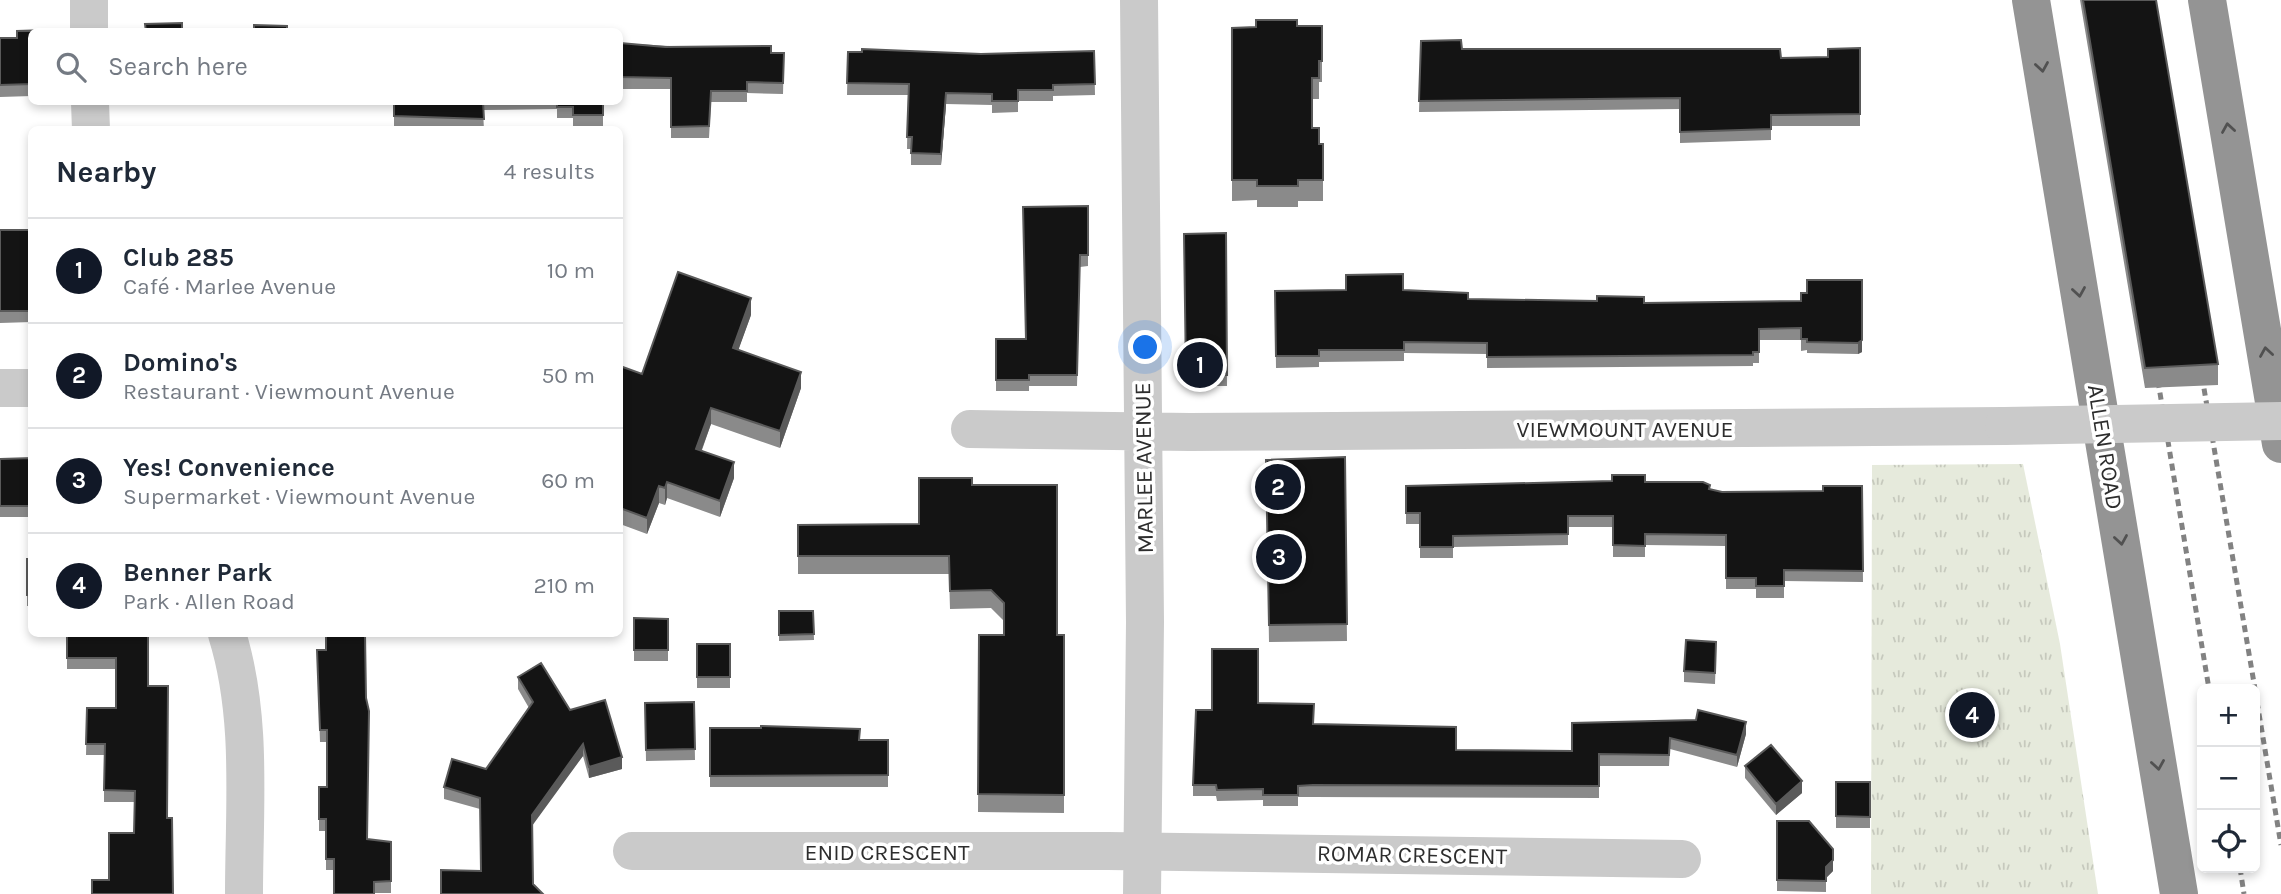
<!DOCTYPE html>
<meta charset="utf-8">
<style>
:root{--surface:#fff;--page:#f2f2f3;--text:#1f2937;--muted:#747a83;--line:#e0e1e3;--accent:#111827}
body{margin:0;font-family:Karla,sans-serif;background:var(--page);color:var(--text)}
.controls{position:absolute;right:21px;bottom:21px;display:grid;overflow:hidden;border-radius:10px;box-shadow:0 4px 10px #0003}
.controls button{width:63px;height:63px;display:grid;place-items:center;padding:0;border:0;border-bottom:2px solid var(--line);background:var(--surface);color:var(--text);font:35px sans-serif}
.you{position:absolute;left:1146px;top:348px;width:24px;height:24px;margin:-18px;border:5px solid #fff;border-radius:50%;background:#1a73e8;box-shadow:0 0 0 10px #1a73e833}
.badge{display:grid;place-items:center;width:46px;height:46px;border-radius:50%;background:var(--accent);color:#fff;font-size:23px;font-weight:700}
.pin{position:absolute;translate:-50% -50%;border:4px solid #fff;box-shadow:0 2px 7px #0006}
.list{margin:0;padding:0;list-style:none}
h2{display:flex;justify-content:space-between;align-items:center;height:91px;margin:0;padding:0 28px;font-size:30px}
h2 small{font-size:23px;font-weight:400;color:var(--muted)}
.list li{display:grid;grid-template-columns:46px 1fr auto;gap:21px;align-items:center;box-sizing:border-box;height:105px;padding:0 28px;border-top:2px solid var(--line)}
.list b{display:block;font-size:26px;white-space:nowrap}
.list p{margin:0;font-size:23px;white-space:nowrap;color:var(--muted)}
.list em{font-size:23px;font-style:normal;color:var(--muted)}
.icon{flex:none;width:38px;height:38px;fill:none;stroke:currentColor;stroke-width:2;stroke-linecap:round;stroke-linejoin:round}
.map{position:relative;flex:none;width:2281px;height:894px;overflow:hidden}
.search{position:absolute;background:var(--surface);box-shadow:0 4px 10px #0003;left:28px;top:28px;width:595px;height:77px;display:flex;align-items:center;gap:18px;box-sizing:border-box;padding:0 24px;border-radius:10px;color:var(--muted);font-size:26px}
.panel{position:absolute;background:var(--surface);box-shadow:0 4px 10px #0003;left:28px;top:126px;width:595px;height:511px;border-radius:10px}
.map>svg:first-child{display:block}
</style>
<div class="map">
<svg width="2281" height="894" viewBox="0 0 2281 894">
<defs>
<pattern id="park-tufts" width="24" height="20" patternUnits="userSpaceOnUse" patternTransform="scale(1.75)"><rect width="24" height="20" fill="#e6eadc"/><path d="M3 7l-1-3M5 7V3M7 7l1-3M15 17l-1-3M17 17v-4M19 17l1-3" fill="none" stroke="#c6c9bd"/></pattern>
</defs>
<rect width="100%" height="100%" fill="#fff"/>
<path fill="url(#park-tufts)" d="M 2023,464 L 2060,644 L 2098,894 L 1871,894 L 1872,465 Z"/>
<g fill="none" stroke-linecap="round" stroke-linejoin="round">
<path stroke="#cacaca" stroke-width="38" d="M 89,0 L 89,32
M 1139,0 L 1145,622 L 1142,894
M 90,102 L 91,130
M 0,388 L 32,388
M 970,429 L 1190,432 L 2004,426
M 227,634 C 253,717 244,808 244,894
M 632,851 L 1108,851 L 1682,859"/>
<path stroke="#949494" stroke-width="38" d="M 2031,0 L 2179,894
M 2207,0 L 2281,444"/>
<path stroke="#828282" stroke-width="5" stroke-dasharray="7 5" stroke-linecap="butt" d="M 2200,365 L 2255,689
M 2156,369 L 2209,689
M 2255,690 L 2281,845
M 2240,868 L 2244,894"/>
<path stroke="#cacaca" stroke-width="38" d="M 2004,426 L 2281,421"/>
</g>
<path fill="#8a8a8a" d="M 2080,0 L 2156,0 L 2218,364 L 2218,385 L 2145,388 Z
M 1322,26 L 1322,82 L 1319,82 L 1319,99 L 1312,99 L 1312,128 L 1319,144 L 1323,144 L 1323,201 L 1298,201 L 1298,207 L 1257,207 L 1257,200 L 1232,201 L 1232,28 Z
M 32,32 L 32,96 L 0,97 L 0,38 L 17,38 Z
M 1421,41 L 1462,49 L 1781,58 L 1828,57 L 1860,48 L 1860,126 L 1771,126 L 1771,140 L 1680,143 L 1680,109 L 1419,112 Z
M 620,43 L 784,53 L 783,94 L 747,93 L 747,102 L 711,102 L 709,138 L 671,138 L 671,89 L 620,89 Z
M 1094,51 L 1095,95 L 1053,96 L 1053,101 L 1018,101 L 1018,112 L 992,113 L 992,105 L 946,104 L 941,165 L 911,165 L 911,149 L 907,149 L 908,95 L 847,95 L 848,52 L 981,54 Z
M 394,102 L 603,102 L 603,126 L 573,126 L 573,118 L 557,118 L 557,109 L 483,110 L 484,130 L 394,127 Z
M 1088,206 L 1088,266 L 1080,267 L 1077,386 L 1029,386 L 1029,391 L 996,391 L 996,339 L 1026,339 Z
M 0,230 L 32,230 L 32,322 L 0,323 Z
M 1226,233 L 1227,386 L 1186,386 L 1184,234 Z
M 1862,280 L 1862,352 L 1858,354 L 1807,353 L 1807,350 L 1801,351 L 1801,340 L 1759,340 L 1759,363 L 1753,363 L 1753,366 L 1487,368 L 1487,354 L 1404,353 L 1404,361 L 1319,362 L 1319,367 L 1276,368 L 1275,291 L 1403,290 L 1468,299 L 1644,303 L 1801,301 L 1807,293 Z
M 751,315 L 738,350 L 801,388 L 780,448 L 711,424 L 702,450 L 734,478 L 720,517 L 667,498 L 665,505 L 659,503 L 647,534 L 620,524 L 620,366 L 642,374 Z
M 1345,457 L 1347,641 L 1269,642 L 1266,460 Z
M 32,458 L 32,517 L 0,517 L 0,459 Z
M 1645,482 L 1722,492 L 1823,491 L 1862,486 L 1863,582 L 1784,581 L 1784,598 L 1756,598 L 1756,589 L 1726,589 L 1726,546 L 1645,545 L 1645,557 L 1613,557 L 1613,527 L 1568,527 L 1568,545 L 1453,547 L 1453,558 L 1420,558 L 1420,524 L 1406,524 L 1406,486 Z
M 972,485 L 1057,635 L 1064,635 L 1064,813 L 978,812 L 979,635 L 1004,635 L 1004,621 L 991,608 L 950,609 L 949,574 L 798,574 L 798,525 L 919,524 Z
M 27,559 L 32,559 L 32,606 L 27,606 Z
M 779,611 L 813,611 L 814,640 L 779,641 Z
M 634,618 L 668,619 L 668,661 L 634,661 Z
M 67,634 L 148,634 L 148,686 L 167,818 L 109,880 L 134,833 L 135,802 L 104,802 L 104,755 L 86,755 L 87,708 L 116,708 L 116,669 L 67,669 Z
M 697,644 L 730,644 L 730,688 L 697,688 Z
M 317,650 L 367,839 L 391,842 L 391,893 L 374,893 L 334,870 L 326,870 L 326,831 L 319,831 L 319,787 L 327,787 L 327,742 L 320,742 Z
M 1716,653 L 1715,684 L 1684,682 L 1684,671 Z
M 518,677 L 570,710 L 622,769 L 589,778 L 583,756 L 481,871 L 480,809 L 444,799 L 444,787 L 486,769 L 529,708 L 518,689 Z
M 694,702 L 695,760 L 646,761 L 645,703 Z
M 1258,703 L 1313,724 L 1456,750 L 1572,751 L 1572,723 L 1746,734 L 1737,767 L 1670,749 L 1669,766 L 1599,766 L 1599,798 L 1313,797 L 1298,797 L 1298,806 L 1263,806 L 1263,800 L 1217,801 L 1216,796 L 1193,796 L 1193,785 L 1212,710 Z
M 710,728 L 859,740 L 888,740 L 888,787 L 710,787 Z
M 1745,766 L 1802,793 L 1776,815 L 1745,778 Z
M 1836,782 L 1870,782 L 1870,828 L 1836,828 Z
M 1777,821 L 1833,871 L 1826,878 L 1826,892 L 1777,891 Z"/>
<path fill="#5a5a5a" d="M 946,93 L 946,104 L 941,165 L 941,154 Z
M 751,298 L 751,315 L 733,365 L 733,348 Z
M 1862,340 L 1862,352 L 1858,354 L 1858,343 Z
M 801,372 L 801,388 L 780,448 L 780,431 Z
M 711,408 L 711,424 L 696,465 L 696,449 Z
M 734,462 L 734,478 L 720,517 L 720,501 Z
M 667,482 L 667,498 L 665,505 L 665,488 Z
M 659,486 L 659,503 L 647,534 L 647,518 Z
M 1746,722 L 1746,734 L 1737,767 L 1737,755 Z
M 583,744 L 583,756 L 532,826 L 532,815 Z
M 622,757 L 622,769 L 589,778 L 589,767 Z
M 1802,781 L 1802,793 L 1776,815 L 1776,804 Z
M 1833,849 L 1833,871 L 1826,878 L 1826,867 Z"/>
<path fill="#141414" stroke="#5a5a5a" stroke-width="2" d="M 2083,0 L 2156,0 L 2218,364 L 2145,368 Z
M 1256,20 L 1297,20 L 1297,26 L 1322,26 L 1322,61 L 1319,61 L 1319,78 L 1312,78 L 1312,128 L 1319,128 L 1319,144 L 1323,144 L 1323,180 L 1298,180 L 1298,186 L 1257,186 L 1257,180 L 1232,180 L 1232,28 L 1256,27 Z
M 182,23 L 182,32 L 146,32 L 145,24 Z
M 254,25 L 287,26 L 287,31 L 337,31 L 337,32 L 254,32 Z
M 394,29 L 495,32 L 394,32 Z
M 47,30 L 47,32 L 32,32 L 32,84 L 0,85 L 0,38 L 17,38 L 17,31 Z
M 1461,40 L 1462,49 L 1780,49 L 1781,58 L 1828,57 L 1828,49 L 1860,48 L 1860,114 L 1771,115 L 1771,129 L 1680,132 L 1680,98 L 1419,101 L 1421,41 Z
M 620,43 L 665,47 L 771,46 L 771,53 L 784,53 L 783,83 L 747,82 L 747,91 L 711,91 L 709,126 L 671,127 L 671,78 L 620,77 Z
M 862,49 L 981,54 L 1094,51 L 1095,84 L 1053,85 L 1053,90 L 1018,90 L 1018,101 L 992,101 L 992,94 L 946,93 L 941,154 L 911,153 L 912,137 L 907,137 L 909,84 L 847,83 L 848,52 L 862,52 Z
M 394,102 L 483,102 L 484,119 L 394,116 Z
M 557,102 L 603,102 L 603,115 L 573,115 L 573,107 L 557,107 Z
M 1088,206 L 1088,255 L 1080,255 L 1077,375 L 1029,375 L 1029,380 L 996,380 L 996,339 L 1026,339 L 1023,207 Z
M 0,230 L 32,230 L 32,311 L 0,311 Z
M 1226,233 L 1227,375 L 1186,375 L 1184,234 Z
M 678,272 L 751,298 L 733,348 L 801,372 L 780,431 L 711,408 L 696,449 L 734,462 L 720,501 L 667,482 L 665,488 L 659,486 L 647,518 L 620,508 L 620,366 L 642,374 Z
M 1403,274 L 1403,290 L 1468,293 L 1468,299 L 1597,301 L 1597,296 L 1644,297 L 1644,303 L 1801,301 L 1801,293 L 1807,293 L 1807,280 L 1862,280 L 1862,340 L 1858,343 L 1807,342 L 1807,339 L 1801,339 L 1801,328 L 1759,329 L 1759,352 L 1753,352 L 1753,355 L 1487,357 L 1487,343 L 1404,342 L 1404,350 L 1319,350 L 1319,356 L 1276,356 L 1275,291 L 1346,290 L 1346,275 Z
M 1345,457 L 1347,624 L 1269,625 L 1266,460 Z
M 32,458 L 32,506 L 0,506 L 0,459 Z
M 1612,475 L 1645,475 L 1645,482 L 1703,482 L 1710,485 L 1709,489 L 1722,492 L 1823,491 L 1823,486 L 1862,486 L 1863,571 L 1784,570 L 1784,586 L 1756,586 L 1756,578 L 1726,578 L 1726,535 L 1645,534 L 1645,546 L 1613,545 L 1613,516 L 1568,516 L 1568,534 L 1453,536 L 1453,547 L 1420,547 L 1420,513 L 1406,513 L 1406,486 L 1612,481 Z
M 919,478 L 972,478 L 972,485 L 1057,485 L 1057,635 L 1064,635 L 1064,795 L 978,794 L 979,635 L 1004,635 L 1004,603 L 991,590 L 950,591 L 949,556 L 798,556 L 798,525 L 919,524 Z
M 27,559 L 32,559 L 32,595 L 27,595 Z
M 779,611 L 813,611 L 814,634 L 779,635 Z
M 634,618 L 668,619 L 668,650 L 634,650 Z
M 67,634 L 148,634 L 148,686 L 168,686 L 167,818 L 172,818 L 173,894 L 92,894 L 92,880 L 109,880 L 109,833 L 134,833 L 135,791 L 104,790 L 105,744 L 86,744 L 87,708 L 116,708 L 116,658 L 67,658 Z
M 326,634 L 365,634 L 366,698 L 369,711 L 367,839 L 391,842 L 391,881 L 374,882 L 374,894 L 334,894 L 334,859 L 326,859 L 326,819 L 319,819 L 319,787 L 327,787 L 327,730 L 320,730 L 317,650 L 326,650 Z
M 1686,640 L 1716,642 L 1715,673 L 1684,671 Z
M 697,644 L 730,644 L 730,677 L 697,677 Z
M 1212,649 L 1258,649 L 1258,703 L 1314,704 L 1313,724 L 1456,727 L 1456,750 L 1572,751 L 1572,723 L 1696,720 L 1698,710 L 1746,722 L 1737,755 L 1670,738 L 1669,755 L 1599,754 L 1599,786 L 1313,785 L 1298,786 L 1298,795 L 1263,795 L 1263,789 L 1217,790 L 1216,785 L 1193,785 L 1196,710 L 1212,710 Z
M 541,663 L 570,710 L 605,700 L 622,757 L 589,767 L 583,744 L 532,815 L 533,884 L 543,894 L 441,894 L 441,870 L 481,871 L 480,798 L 444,787 L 452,759 L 486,769 L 533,702 L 518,677 Z
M 694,702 L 695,749 L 646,750 L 645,703 Z
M 761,726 L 860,729 L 859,740 L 888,740 L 888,775 L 710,776 L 710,728 L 761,728 Z
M 1771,745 L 1802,781 L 1776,804 L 1745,766 Z
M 1836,782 L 1870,782 L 1870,817 L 1836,816 Z
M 1777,821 L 1809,821 L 1833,849 L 1833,860 L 1826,867 L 1826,881 L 1777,880 Z"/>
<defs><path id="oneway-chevron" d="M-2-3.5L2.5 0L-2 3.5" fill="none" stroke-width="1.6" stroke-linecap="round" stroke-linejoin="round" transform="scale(1.75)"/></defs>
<g stroke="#515151">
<use href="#oneway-chevron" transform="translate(2042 67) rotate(81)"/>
<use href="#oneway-chevron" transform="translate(2228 128) rotate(-99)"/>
<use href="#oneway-chevron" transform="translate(2079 292) rotate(81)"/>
<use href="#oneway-chevron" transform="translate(2266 352) rotate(-99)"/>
<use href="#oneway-chevron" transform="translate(2121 540) rotate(81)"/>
<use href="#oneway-chevron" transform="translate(2158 765) rotate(81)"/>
</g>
<g text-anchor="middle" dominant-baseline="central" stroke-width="7" stroke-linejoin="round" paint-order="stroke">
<g font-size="23" fill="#2d2d2d" stroke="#fff">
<text x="1625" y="429">VIEWMOUNT AVENUE</text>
<text transform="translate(2105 447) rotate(81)">ALLEN ROAD</text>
<text transform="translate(1144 468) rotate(-91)">MARLEE AVENUE</text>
<text x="887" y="852">ENID CRESCENT</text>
<text transform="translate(1412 855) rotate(1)">ROMAR CRESCENT</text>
</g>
</g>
</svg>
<div class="controls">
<button>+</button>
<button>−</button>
<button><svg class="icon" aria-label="locate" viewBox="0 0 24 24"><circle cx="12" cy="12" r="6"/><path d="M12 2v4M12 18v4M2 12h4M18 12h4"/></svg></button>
</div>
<div class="you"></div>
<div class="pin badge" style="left:1200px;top:365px">1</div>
<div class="pin badge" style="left:1278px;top:487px">2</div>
<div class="pin badge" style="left:1279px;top:557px">3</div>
<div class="pin badge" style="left:1972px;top:715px">4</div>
<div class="search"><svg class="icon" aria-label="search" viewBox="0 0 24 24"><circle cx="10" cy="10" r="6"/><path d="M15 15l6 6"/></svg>Search here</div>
<section class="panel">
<h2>Nearby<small>4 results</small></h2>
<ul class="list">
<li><span class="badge">1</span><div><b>Club 285</b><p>Café · Marlee Avenue</p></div><em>10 m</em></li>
<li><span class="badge">2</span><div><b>Domino's</b><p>Restaurant · Viewmount Avenue</p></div><em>50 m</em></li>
<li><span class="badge">3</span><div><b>Yes! Convenience</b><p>Supermarket · Viewmount Avenue</p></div><em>60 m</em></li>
<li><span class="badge">4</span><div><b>Benner Park</b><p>Park · Allen Road</p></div><em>210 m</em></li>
</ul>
</section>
</div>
